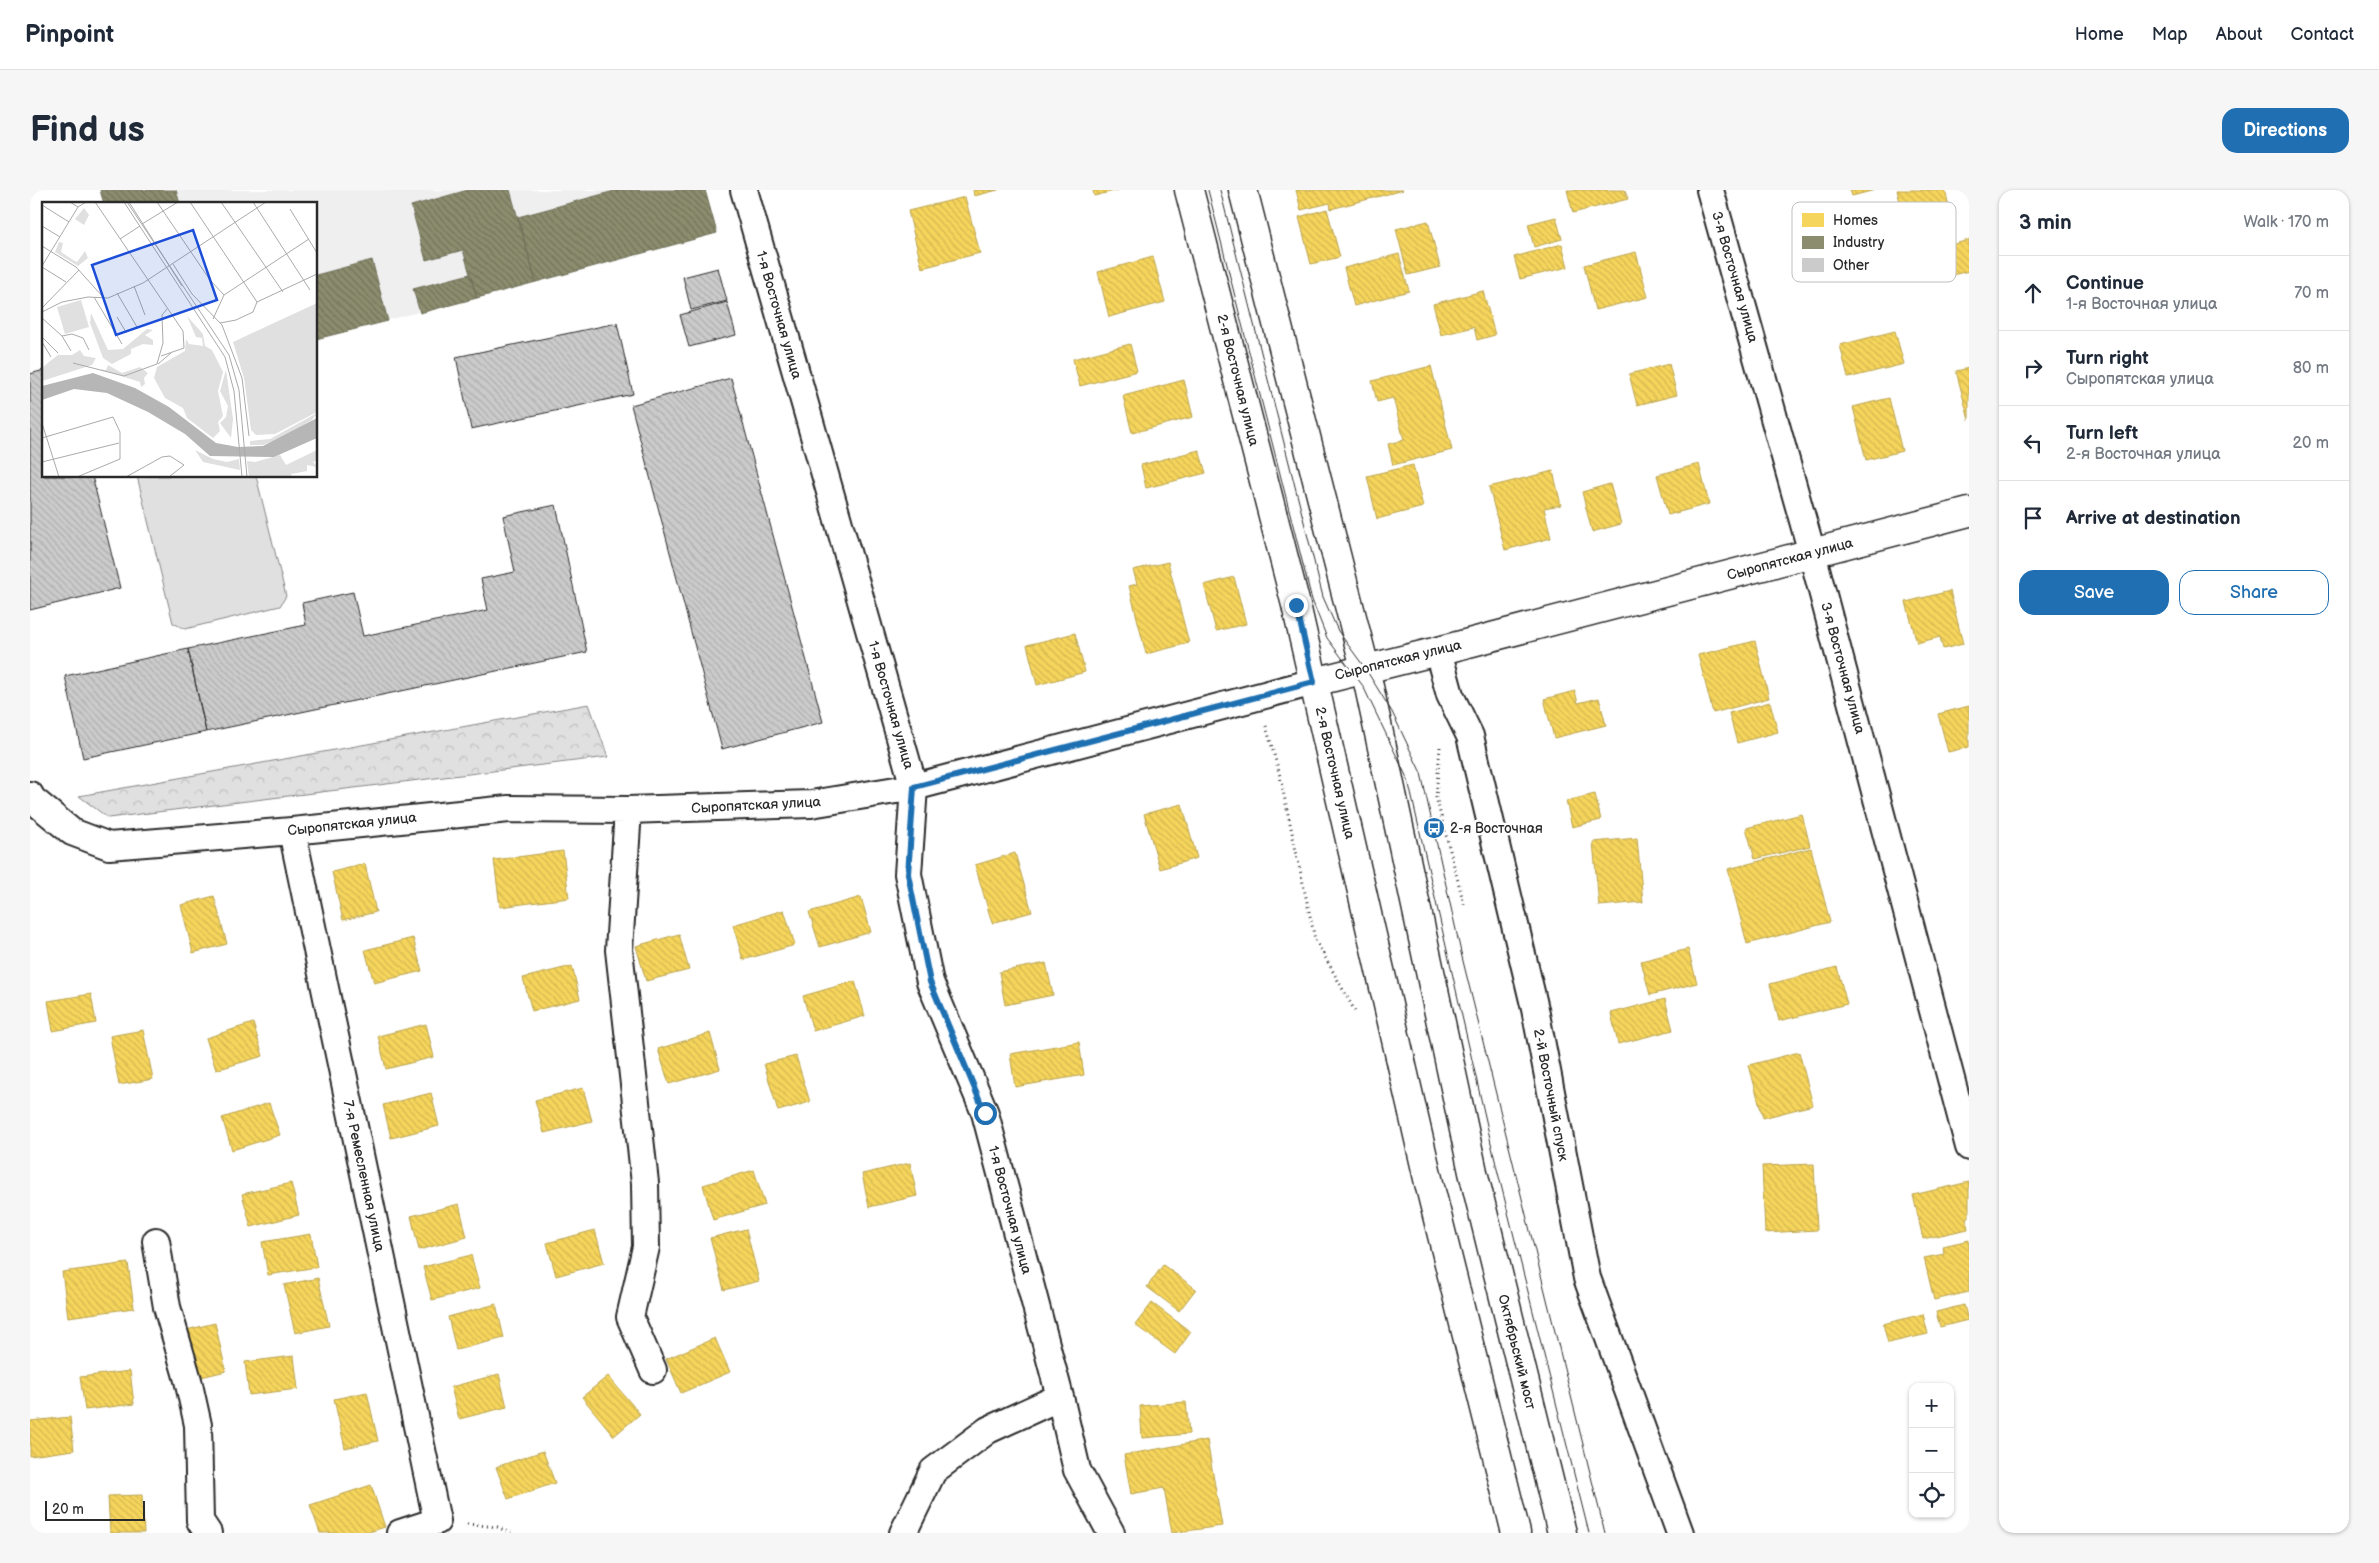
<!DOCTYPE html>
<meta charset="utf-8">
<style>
:root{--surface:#fff;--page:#f6f6f7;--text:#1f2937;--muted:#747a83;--line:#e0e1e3;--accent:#1f6fb2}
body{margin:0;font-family:"Balsamiq Sans",sans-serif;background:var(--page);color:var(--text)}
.controls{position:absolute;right:15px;bottom:15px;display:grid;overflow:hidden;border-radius:10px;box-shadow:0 1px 4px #0004}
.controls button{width:45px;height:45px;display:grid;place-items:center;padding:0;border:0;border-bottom:1px solid var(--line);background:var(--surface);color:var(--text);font:25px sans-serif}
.scale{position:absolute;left:15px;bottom:12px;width:100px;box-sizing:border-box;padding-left:5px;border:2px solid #2b2b2b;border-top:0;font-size:14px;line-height:18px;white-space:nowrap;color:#2b2b2b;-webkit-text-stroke:4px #fff;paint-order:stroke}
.stop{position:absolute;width:15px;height:15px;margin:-11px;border:4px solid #1f6fb2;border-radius:50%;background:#fff}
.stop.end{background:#1f6fb2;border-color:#fff;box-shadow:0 1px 5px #0008}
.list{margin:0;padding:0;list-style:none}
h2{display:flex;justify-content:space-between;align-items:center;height:65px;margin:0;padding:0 20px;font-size:21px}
h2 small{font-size:16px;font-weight:400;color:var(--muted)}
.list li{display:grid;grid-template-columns:32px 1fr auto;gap:15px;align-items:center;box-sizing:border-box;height:75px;padding:0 20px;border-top:1px solid var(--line)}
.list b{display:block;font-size:19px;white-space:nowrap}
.list p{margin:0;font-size:16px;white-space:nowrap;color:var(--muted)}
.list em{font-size:16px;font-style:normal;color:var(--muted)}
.actions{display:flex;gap:10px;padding:15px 20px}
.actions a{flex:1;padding:11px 0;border:1px solid var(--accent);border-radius:15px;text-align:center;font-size:18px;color:var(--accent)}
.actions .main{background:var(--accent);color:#fff}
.icon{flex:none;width:28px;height:28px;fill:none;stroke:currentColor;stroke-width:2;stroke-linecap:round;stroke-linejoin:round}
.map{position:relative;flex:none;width:1939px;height:1343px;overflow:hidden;border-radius:15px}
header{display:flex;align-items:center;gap:30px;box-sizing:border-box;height:70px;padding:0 25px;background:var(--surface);border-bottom:1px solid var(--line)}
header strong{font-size:24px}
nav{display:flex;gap:28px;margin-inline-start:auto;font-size:18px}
.intro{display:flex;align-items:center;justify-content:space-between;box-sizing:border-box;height:120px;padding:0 30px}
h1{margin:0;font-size:35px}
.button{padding:12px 22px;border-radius:15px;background:var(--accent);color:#fff;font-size:18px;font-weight:700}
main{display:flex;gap:30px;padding:0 30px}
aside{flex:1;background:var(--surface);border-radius:15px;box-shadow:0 1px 4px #0004}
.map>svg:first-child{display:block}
</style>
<header>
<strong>Pinpoint</strong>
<nav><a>Home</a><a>Map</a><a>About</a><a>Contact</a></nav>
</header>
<div class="intro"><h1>Find us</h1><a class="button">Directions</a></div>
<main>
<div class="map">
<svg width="1939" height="1343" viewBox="0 0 1939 1343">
<defs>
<pattern id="forest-crowns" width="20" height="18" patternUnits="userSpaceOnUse" patternTransform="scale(1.25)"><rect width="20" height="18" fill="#e0e0e0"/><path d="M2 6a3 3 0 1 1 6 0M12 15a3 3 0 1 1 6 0" fill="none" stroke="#c0c0c0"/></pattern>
<pattern id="homes-back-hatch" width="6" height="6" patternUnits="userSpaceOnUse" patternTransform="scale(1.25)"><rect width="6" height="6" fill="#f6d55c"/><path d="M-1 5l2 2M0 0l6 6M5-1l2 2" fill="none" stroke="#d3b750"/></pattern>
<pattern id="industry-back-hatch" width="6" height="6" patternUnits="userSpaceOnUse" patternTransform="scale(1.25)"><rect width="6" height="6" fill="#8c8c6e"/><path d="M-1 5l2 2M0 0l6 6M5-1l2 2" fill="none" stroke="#73735b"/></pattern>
<pattern id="building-back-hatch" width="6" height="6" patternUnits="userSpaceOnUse" patternTransform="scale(1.25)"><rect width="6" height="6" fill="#cbcbcb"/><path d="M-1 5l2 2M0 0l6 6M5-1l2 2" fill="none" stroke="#aeaeae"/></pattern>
</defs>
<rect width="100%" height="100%" fill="#fff"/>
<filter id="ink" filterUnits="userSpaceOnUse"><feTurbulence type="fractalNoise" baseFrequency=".02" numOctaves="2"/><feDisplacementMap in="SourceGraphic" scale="10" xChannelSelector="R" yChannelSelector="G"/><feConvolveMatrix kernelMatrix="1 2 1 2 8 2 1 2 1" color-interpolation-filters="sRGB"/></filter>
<g filter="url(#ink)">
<path fill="#efefef" d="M 70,0 L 675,0 L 687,43 L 286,149 L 286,14 L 74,14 Z"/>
<path fill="url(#forest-crowns)" stroke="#868686" d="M 559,514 L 578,567 L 78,628 L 49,606 Z"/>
<path fill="#e0e0e0" stroke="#868686" d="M 107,286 L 226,286 L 256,406 L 250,416 L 155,439 L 143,433 Z"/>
<path fill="url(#homes-back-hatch)" stroke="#b9a24d" d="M 943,0 L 968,0 L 944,6 Z
M 1063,0 L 1088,0 L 1064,6 Z
M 1266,0 L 1373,0 L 1301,19 L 1300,13 L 1271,20 Z
M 1537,0 L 1595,0 L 1598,9 L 1543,23 Z
M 1820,0 L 1845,0 L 1822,6 Z
M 1867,0 L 1915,0 L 1921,24 L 1876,35 Z
M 935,7 L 950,63 L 892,78 L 878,21 Z
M 1297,19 L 1310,67 L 1281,74 L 1269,27 Z
M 1526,27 L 1532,49 L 1504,57 L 1498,34 Z
M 1398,31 L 1410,77 L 1378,85 L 1366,39 Z
M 1939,50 L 1939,81 L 1901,90 L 1894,62 Z
M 1532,54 L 1538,77 L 1490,89 L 1484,67 Z
M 1606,62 L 1618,107 L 1565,120 L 1554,75 Z
M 1369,64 L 1379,101 L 1324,116 L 1314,78 Z
M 1123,67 L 1135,112 L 1079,127 L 1068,82 Z
M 1453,101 L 1465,145 L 1447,150 L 1444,137 L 1411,145 L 1403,114 Z
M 1865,141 L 1874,174 L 1818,188 L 1810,155 Z
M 1100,154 L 1107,181 L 1050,196 L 1043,169 Z
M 1639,174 L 1647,205 L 1607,215 L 1599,184 Z
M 1401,176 L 1422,260 L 1363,275 L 1358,254 L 1374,250 L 1363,208 L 1347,212 L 1342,191 Z
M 1939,178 L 1939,230 L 1926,181 Z
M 1154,190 L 1163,227 L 1102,243 L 1093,206 Z
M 1859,208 L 1872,261 L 1836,270 L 1823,217 Z
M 1169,260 L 1176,283 L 1116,298 L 1111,275 Z
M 1669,274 L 1679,314 L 1638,325 L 1627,285 Z
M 1383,275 L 1393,317 L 1347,329 L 1337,286 Z
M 1523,281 L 1531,315 L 1514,318 L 1521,348 L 1475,360 L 1459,297 Z
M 1580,294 L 1591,334 L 1562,342 L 1552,302 Z
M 1138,372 L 1159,453 L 1116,464 L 1099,396 L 1107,394 L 1103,380 Z
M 1204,387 L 1216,434 L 1186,441 L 1174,395 Z
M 1920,401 L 1933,454 L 1913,459 L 1910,447 L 1887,453 L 1876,412 Z
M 1045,443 L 1055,482 L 1007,495 L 997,455 Z
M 1725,451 L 1739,508 L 1683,523 L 1668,465 Z
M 1545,501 L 1548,513 L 1569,508 L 1576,535 L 1524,548 L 1514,509 Z
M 1740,512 L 1748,542 L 1707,553 L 1699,523 Z
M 1939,516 L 1939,557 L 1918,562 L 1908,524 Z
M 1565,604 L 1571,630 L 1542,637 L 1536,611 Z
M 1152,614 L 1167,668 L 1130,679 L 1114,624 Z
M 1772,624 L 1780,656 L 1725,669 L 1716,638 Z
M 1607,648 L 1613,712 L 1569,716 L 1563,652 Z
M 1781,658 L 1800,732 L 1717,754 L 1698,679 Z
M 533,661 L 539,708 L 470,717 L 464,670 Z
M 985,663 L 1002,722 L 962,733 L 945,675 Z
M 335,674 L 346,722 L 313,730 L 302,682 Z
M 184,706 L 197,754 L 163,763 L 151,715 Z
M 831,707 L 841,742 L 790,757 L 779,722 Z
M 754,720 L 765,755 L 713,770 L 703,735 Z
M 649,744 L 659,780 L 616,791 L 606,756 Z
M 383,748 L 392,781 L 344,793 L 335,760 Z
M 1658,759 L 1667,793 L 1620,805 L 1611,771 Z
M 1016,773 L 1023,805 L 975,815 L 969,782 Z
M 542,776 L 550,809 L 502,821 L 493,788 Z
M 1807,777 L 1817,814 L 1749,831 L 1740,794 Z
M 825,791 L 835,826 L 783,841 L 773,806 Z
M 61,804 L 66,833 L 23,841 L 18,811 Z
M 1635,809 L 1643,840 L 1588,854 L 1581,823 Z
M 223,833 L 233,866 L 186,880 L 176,848 Z
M 396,834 L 404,867 L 356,879 L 348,846 Z
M 113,840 L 123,889 L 89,895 L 80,846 Z
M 680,843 L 690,879 L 639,894 L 628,859 Z
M 1049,852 L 1054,885 L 985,897 L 980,864 Z
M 1769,862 L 1783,915 L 1733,928 L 1719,875 Z
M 766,866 L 780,912 L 748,921 L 734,874 Z
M 553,898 L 562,931 L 514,943 L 505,910 Z
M 401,903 L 409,936 L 361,948 L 353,915 Z
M 239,913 L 250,945 L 202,960 L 192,928 Z
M 880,973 L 887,1006 L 839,1017 L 832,984 Z
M 1784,974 L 1787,1040 L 1735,1043 L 1732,976 Z
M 724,980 L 735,1015 L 683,1030 L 673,995 Z
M 1939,992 L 1939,1027 L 1936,1028 L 1938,1039 L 1893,1049 L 1883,1005 Z
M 261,993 L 269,1025 L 221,1037 L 212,1004 Z
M 429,1014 L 437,1047 L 389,1060 L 381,1026 Z
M 716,1039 L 729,1091 L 694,1100 L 680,1048 Z
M 565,1040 L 574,1073 L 526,1086 L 517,1053 Z
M 281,1044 L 287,1077 L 238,1085 L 232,1052 Z
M 1939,1050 L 1939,1102 L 1904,1110 L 1894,1068 L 1914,1064 L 1913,1056 Z
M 441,1065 L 450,1098 L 402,1110 L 393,1077 Z
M 98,1073 L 104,1118 L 38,1127 L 32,1082 Z
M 1133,1075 L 1166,1099 L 1149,1121 L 1117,1097 Z
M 288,1088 L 299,1136 L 265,1143 L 254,1095 Z
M 1122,1113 L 1161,1142 L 1145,1164 L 1105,1135 Z
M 466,1114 L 474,1148 L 426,1160 L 418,1127 Z
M 1934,1115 L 1938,1130 L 1910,1137 L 1906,1122 Z
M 1893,1124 L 1898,1144 L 1858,1153 L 1853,1134 Z
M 185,1133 L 196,1181 L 163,1189 L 152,1141 Z
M 685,1148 L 700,1182 L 651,1203 L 636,1169 Z
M 264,1166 L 268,1199 L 219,1205 L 215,1172 Z
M 100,1181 L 104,1214 L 55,1220 L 50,1187 Z
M 469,1184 L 477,1217 L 429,1229 L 421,1197 Z
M 578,1186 L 610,1224 L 584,1246 L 552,1207 Z
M 337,1202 L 348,1251 L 315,1258 L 304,1209 Z
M 1156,1212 L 1159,1244 L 1112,1248 L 1110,1216 Z
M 40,1227 L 44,1260 L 0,1266 L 0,1231 Z
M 1177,1250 L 1192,1336 L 1142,1343 L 1134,1298 L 1101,1304 L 1094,1265 Z
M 513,1261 L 525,1293 L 478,1309 L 466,1277 Z
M 341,1295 L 355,1337 L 336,1343 L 290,1343 L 280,1315 Z
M 112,1305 L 114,1343 L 80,1343 L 78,1306 Z"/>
<path fill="url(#industry-back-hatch)" stroke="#6f6f5a" d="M 70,0 L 146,0 L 150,14 L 74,14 Z
M 438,0 L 480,0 L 506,92 L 447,108 L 433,60 L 396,70 L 381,16 Z
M 588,0 L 675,0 L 687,43 L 506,92 L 488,27 Z
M 342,70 L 358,131 L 286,149 L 286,85 Z
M 440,84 L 447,108 L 390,123 L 383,99 Z"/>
<path fill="url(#building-back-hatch)" stroke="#2b2b2b" d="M 688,78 L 697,111 L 661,120 L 653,87 Z
M 697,112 L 706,145 L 659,157 L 650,125 Z
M 587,133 L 603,204 L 441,239 L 426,167 Z
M 14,180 L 14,286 L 62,286 L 90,398 L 0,420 L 0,184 Z
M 701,188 L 793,532 L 692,559 L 601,215 Z
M 526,315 L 557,462 L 176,542 L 158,459 L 276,435 L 272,413 L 323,402 L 333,446 L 458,420 L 451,389 L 485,382 L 473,326 Z
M 158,459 L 176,542 L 53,568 L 35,486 Z"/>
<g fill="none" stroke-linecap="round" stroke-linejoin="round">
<g stroke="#2b2b2b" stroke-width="30">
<path id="minor" d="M 714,0 L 884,597 L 878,684 L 900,792 L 955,923 L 1030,1207 L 1047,1280 L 1081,1343
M 1680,0 L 1782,363 L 1939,957
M 1408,461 L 1420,505 L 1440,546 L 1505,819 L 1557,1088 L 1650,1343
M 0,605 L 2,609 L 42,642 L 79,656 L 262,641 L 479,619 L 598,620 L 781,614 L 884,597 L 1284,492
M 598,620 L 589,760 L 615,993 L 616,1057 L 600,1127 L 623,1180
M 262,641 L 407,1331 L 370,1343
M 126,1051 L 137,1117 L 158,1190 L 168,1235 L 170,1331 L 178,1343
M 873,1343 L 903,1281 L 958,1240 L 1030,1207"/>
</g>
<g stroke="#2b2b2b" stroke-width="31">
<path id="tertiary" d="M 1284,492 L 1408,461 L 1939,322"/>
</g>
<g stroke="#2b2b2b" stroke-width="31">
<path id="secondary" d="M 1159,0 L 1266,415 L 1399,993 L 1486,1343
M 1213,0 L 1335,478 L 1443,982 L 1532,1343"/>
</g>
<path stroke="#2b2b2b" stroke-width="3" stroke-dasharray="1 4" stroke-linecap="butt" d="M 1236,536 L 1249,582 L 1285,749 L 1326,823
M 1410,557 L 1406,607 L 1435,718
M 437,1334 L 467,1337 L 481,1343"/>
<use href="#minor" stroke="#fff" stroke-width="26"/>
<use href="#tertiary" stroke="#fff" stroke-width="28"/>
<use href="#secondary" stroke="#fff" stroke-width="28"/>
<path stroke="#2b2b2b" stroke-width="1" d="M 1178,0 L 1282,410 L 1297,448 L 1333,496 L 1378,590 L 1467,979 L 1559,1343
M 1190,0 L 1293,407 L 1308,441 L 1335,478 L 1362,522 L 1391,583 L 1432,767 L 1575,1343"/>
</g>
</g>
<g fill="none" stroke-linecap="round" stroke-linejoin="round" filter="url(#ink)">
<path stroke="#1f6fb2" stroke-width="6" d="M 955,923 L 900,792 L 878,684 L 884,597 L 1284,492 L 1266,415"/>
</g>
<defs>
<g id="bus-disc" transform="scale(1.125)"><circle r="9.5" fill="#1f6fb2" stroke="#fff"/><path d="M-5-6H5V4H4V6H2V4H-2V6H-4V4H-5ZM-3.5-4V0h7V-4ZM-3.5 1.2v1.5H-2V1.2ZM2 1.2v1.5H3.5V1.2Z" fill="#fff"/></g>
</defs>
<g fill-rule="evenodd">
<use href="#bus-disc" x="1404" y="638"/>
</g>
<g text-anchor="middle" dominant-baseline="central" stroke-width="5" stroke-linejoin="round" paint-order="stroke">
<g font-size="14" fill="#2b2b2b" stroke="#fff">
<text transform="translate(1705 87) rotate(74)">3-я Восточная улица</text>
<text transform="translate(749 125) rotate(74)">1-я Восточная улица</text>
<text transform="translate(1208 190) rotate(76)">2-я Восточная улица</text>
<text transform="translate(1760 369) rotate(-15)">Сыропятская улица</text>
<text transform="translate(1368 470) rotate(-14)">Сыропятская улица</text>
<text transform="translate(1813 478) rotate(75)">3-я Восточная улица</text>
<text transform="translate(861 515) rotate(74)">1-я Восточная улица</text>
<text transform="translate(1305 583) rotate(77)">2-я Восточная улица</text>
<text transform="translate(726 615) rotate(-3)">Сыропятская улица</text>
<text transform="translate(322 634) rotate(-6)">Сыропятская улица</text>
<text transform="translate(1521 905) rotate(79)">2-й Восточный спуск</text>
<text transform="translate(334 986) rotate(78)">7-я Ремесленная улица</text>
<text transform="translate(980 1020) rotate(75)">1-я Восточная улица</text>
<text transform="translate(1487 1162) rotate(76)">Октябрьский мост</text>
</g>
<g font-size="14" fill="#2b2b2b" stroke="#fff" text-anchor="start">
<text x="1420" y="638">2-я Восточная</text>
</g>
</g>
<g transform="translate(12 12)">
<rect width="275" height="275" fill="#fff"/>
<path d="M 42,6 L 47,13 L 42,23 L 33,17 Z" fill="#e0e0e0"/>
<path d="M 17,40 L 21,41 L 19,50 L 31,58 L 35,60 L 43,49 L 46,56 L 36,64 L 13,50 ZM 49,111 L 66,148 L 81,147 L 105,127 L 111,128 L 103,133 L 111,138 L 111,143 L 101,142 L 89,147 L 89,152 L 70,162 L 61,156 L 48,121 ZM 145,114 L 161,132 L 163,144 L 170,148 L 181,170 L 176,189 L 181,214 L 176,220 L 178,229 L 171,236 L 145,216 L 141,206 L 123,196 L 112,176 L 115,165 L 143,149 L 144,137 L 147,142 L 161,144 L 160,136 L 154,135 ZM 38,148 L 42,154 L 54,156 L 50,163 L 0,179 L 0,166 L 7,160 L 16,153 L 30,153 ZM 66,163 L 80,171 L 98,165 L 106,171 L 102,176 L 103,182 L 99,185 L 98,180 L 57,167 L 64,168 ZM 184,168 L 191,217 L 189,236 L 178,221 L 184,215 L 186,204 L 178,189 ZM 275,211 L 270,218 L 242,235 L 221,243 L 208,243 L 208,239 L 228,237 ZM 153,248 L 171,257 L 185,260 L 197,257 L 198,268 L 161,260 ZM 275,248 L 275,258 L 271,260 L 275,265 L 265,263 L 265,269 L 249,272 L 250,275 L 207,275 L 205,259 L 213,260 L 238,253 L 244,263 Z" fill="#e0e0e0"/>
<path d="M 39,98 L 47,125 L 23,132 L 15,105 Z" fill="#e0e0e0"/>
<path d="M 275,101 L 275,210 L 233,232 L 214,233 L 209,228 L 202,176 L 191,140 Z" fill="#e0e0e0"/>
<path d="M 51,171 L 93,186 L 127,205 L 174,241 L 196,245 L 221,244 L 275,216 L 275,236 L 232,255 L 168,254 L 143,232 L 106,210 L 65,191 L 32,187 L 0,198 L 0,184 Z" fill="#b6b6b6"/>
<path fill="none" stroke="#aaa" stroke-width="1" d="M 28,0 L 36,5 L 44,0M 53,0 L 141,129 L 142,146 L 119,154M 82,0 L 183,155 L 192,189 L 200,275M 85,0 L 187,153 L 197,188 L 205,275M 87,0 L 140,84M 115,0 L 168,78 L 182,93M 148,0 L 215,100M 179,0 L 241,90M 211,0 L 268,88M 0,3 L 27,20M 248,7 L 275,51M 100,22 L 136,0M 0,24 L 18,35M 78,37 L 98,24M 0,44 L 34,65 L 61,95M 131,62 L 150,92 L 180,123 L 200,176 L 207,234M 0,64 L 36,5M 0,65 L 24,80M 92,84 L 103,113M 75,91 L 95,125 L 84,130 L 75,115M 52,95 L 80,142M 215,100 L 275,72M 0,106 L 37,68M 0,110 L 20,100 L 46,95 L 66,96 L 101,81 L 224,0M 0,116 L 20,134 L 29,149M 171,117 L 182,93 L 267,37M 178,121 L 194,118 L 211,110 L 215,100M 20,134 L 30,132 L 41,136 L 47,148M 0,135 L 16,151M 0,140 L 9,155M 31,161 L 82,174 L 115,162 L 121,141 L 120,113 L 125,107M 116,162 L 129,151M 0,221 L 17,275M 0,236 L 71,215 L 78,230 L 78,257 L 35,275M 0,260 L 77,241M 84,275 L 120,255 L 128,254 L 142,263 L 127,275"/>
<path fill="#1d4ed8" fill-opacity="0.15" stroke="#1d4ed8" stroke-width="2.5" d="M 151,28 L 175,98 L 74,133 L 50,63 Z"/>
<rect width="275" height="275" fill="none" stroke="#2b2b2b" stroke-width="2.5"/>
</g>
<rect x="1762" y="12" width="164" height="80" rx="8" fill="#fff" stroke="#bfbfbf" stroke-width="1"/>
<rect x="1772" y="23" width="22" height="14" fill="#f6d55c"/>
<rect x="1772" y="46" width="22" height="13" fill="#8c8c6e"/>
<rect x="1772" y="68" width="22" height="14" fill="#cbcbcb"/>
<g font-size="14" fill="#2b2b2b">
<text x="1803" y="35">Homes</text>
<text x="1803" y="57">Industry</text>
<text x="1803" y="80">Other</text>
</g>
</svg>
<div class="controls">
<button>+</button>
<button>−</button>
<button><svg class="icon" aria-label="locate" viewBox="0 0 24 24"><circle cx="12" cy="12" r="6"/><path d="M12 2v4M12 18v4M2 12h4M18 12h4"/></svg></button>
</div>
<div class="scale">20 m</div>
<div class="stop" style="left:955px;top:923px"></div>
<div class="stop end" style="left:1266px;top:415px"></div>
</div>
<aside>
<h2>3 min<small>Walk · 170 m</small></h2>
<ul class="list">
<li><svg class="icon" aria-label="ahead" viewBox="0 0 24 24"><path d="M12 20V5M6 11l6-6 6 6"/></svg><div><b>Continue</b><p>1-я Восточная улица</p></div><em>70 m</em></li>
<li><svg class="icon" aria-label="right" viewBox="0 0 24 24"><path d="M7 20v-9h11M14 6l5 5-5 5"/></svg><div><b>Turn right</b><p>Сыропятская улица</p></div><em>80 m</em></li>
<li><svg class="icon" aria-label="left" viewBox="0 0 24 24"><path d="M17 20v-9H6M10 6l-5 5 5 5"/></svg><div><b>Turn left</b><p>2-я Восточная улица</p></div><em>20 m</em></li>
<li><svg class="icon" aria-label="arrive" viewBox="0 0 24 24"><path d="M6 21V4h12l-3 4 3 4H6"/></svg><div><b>Arrive at destination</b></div></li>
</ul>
<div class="actions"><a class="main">Save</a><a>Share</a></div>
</aside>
</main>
